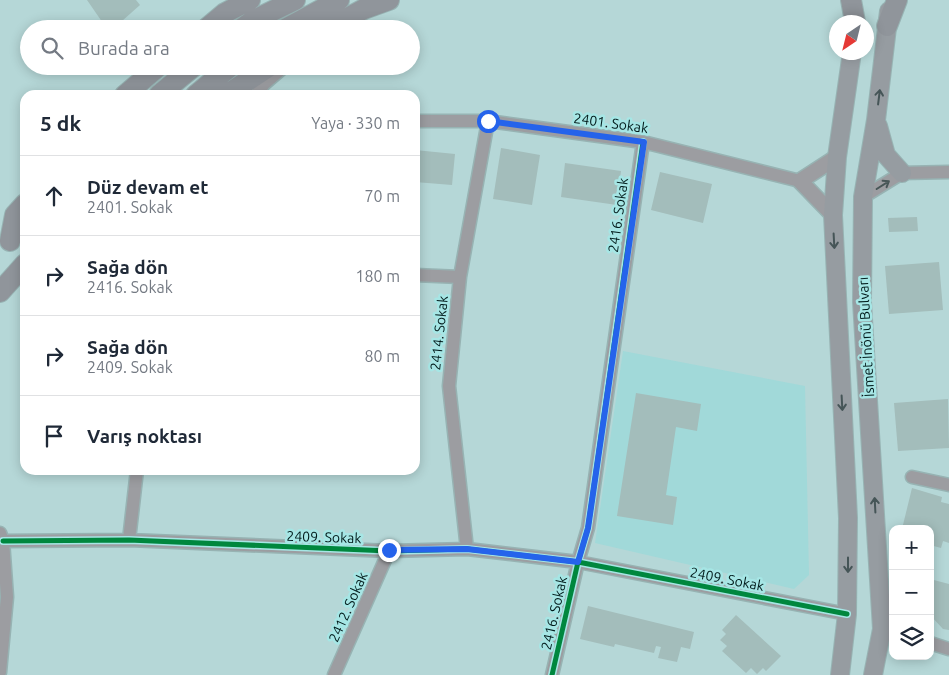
<!DOCTYPE html>
<html lang="tr">
<meta charset="utf-8">
<style>
:root{--surface:#fff;--page:#f2f2f3;--text:#1f2937;--muted:#747a83;--line:#e0e1e3}
body{margin:0;font-family:Ubuntu,sans-serif;background:var(--page);color:var(--text)}
.controls{position:absolute;right:15px;bottom:15px;display:grid;overflow:hidden;border-radius:10px;box-shadow:0 2px 12px #0003}
.controls button{width:45px;height:45px;display:grid;place-items:center;padding:0;border:0;border-bottom:1px solid var(--line);background:var(--surface);color:var(--text);font:25px sans-serif}
.compass{position:absolute;left:829px;top:15px;width:45px;height:45px;border-radius:50%;background:var(--surface);box-shadow:0 2px 12px #0003;rotate:215deg}
.stop{position:absolute;width:15px;height:15px;margin:-11px;border:4px solid #2563eb;border-radius:50%;background:#fff}
.stop.end{background:#2563eb;border-color:#fff;box-shadow:0 1px 5px #0008}
.list{margin:0;padding:0;list-style:none}
h2{display:flex;justify-content:space-between;align-items:center;height:65px;margin:0;padding:0 20px;font-size:21px}
h2 small{font-size:16px;font-weight:400;color:var(--muted)}
.list li{display:grid;grid-template-columns:32px 1fr auto;gap:15px;align-items:center;box-sizing:border-box;height:80px;padding:0 20px;border-top:1px solid var(--line)}
.list b{display:block;font-size:19px;white-space:nowrap}
.list p{margin:0;font-size:16px;white-space:nowrap;color:var(--muted)}
.list em{font-size:16px;font-style:normal;color:var(--muted)}
.icon{flex:none;width:28px;height:28px;fill:none;stroke:currentColor;stroke-width:2;stroke-linecap:round;stroke-linejoin:round}
.map{position:relative;flex:none;width:949px;height:675px;overflow:hidden}
.search{position:absolute;background:var(--surface);box-shadow:0 2px 12px #0003;left:20px;top:20px;width:400px;height:55px;display:flex;align-items:center;gap:12px;box-sizing:border-box;padding:0 18px;border-radius:28px;color:var(--muted);font-size:19px}
.panel{position:absolute;background:var(--surface);box-shadow:0 2px 12px #0003;left:20px;top:90px;width:400px;height:385px;border-radius:15px}
.map>svg:first-child{display:block}
</style>
<div class="map">
<svg width="949" height="675" viewBox="0 0 949 675">
<rect width="100%" height="100%" fill="#b5d7d7"/>
<path fill="#a1d9d9" d="M 623,351 L 805,386 L 809,575 L 794,589 L 595,543 Z"/>
<path fill="#a3bdbb" d="M 87,0 L 136,0 L 140,5 L 113,29 L 107,29 Z
M 501,148 L 540,155 L 532,205 L 493,199 Z
M 415,150 L 455,154 L 452,185 L 415,182 Z
M 565,163 L 621,171 L 617,205 L 561,197 Z
M 660,172 L 712,184 L 703,223 L 651,210 Z
M 917,217 L 918,231 L 889,232 L 888,218 Z
M 939,262 L 943,310 L 889,314 L 885,266 Z
M 636,393 L 701,404 L 697,431 L 676,427 L 666,495 L 677,497 L 673,525 L 617,516 Z
M 948,399 L 949,448 L 898,451 L 894,403 Z
M 912,488 L 942,497 L 941,502 L 949,504 L 949,543 L 943,541 L 941,548 L 930,545 L 930,529 L 902,529 Z
M 930,579 L 949,584 L 949,630 L 943,629 L 930,615 Z
M 588,606 L 694,632 L 690,649 L 681,647 L 677,662 L 658,658 L 661,647 L 656,646 L 654,653 L 615,644 L 614,647 L 580,639 Z
M 736,615 L 781,656 L 766,671 L 763,668 L 757,674 L 751,668 L 746,673 L 722,651 L 727,646 L 720,640 L 726,634 L 722,630 Z"/>
<g fill="none" stroke-linecap="round" stroke-linejoin="round">
<g stroke="#97b3b3" stroke-width="15">
<path id="minor" d="M 256,95 L 264,84 L 285,66
M 415,121 L 488,121 L 643,142 L 800,181
M 863,197 L 902,173 L 949,172
M 415,275 L 460,277
M 912,477 L 949,485
M 0,533 L 3,541 L 7,597 L 0,672
M 129,540 L 137,470
M 3,541 L 129,540 L 389,551 L 467,549 L 578,562 L 847,614
M 467,549 L 449,386 L 460,277 L 488,121
M 930,643 L 949,649
M 334,675 L 389,551
M 552,675 L 578,562 L 588,528 L 643,142"/>
</g>
<g stroke="#97b3b3" stroke-width="18">
<path id="tertiary" d="M 833,215 L 800,181 L 837,157"/>
</g>
<g stroke="#97b3b3" stroke-width="20">
<path id="secondary" d="M 878,126 L 886,155 L 902,173
M 840,675 L 847,614 L 848,518 L 833,215 L 837,157 L 852,52
M 873,675 L 882,629 L 862,302 L 863,197 L 876,120 L 889,11"/>
</g>
<g stroke="#97b3b3" stroke-width="22">
<path id="primary" d="M 851,0 L 855,22
M 887,26 L 897,0
M 206,29 L 225,13 L 250,0
M 241,29 L 252,21 L 295,0
M 285,29 L 339,0
M 327,29 L 364,9 L 389,0
M 125,95 L 159,66
M 159,95 L 194,66
M 196,95 L 231,66
M 226,95 L 270,66
M 10,241 L 15,215 L 25,204
M 0,292 L 25,264"/>
</g>
<use href="#minor" stroke="#9c9da1" stroke-width="12"/>
<use href="#tertiary" stroke="#9c9da1" stroke-width="15"/>
<use href="#secondary" stroke="#969ca1" stroke-width="18"/>
<use href="#primary" stroke="#90959b" stroke-width="20"/>
<g stroke="#a6e6e5" stroke-width="8">
<path id="cycleway" d="M 3,541 L 129,540 L 389,551 L 467,549 L 578,562 L 847,614
M 552,675 L 578,562 L 588,528 L 643,142"/>
</g>
<use href="#cycleway" stroke="#00873e" stroke-width="5"/>
</g>
<defs><path id="oneway-shaft" d="M-6 0H5M1.5-3L5.5 0L1.5 3" fill="none" stroke-width="1.6" stroke-linecap="round" stroke-linejoin="round" transform="scale(1.25)"/></defs>
<g stroke="#455557">
<use href="#oneway-shaft" transform="translate(879 97) rotate(-83)"/>
<use href="#oneway-shaft" transform="translate(834 241) rotate(87)"/>
<use href="#oneway-shaft" transform="translate(842 403) rotate(87)"/>
<use href="#oneway-shaft" transform="translate(875 505) rotate(-93)"/>
<use href="#oneway-shaft" transform="translate(848 565) rotate(90)"/>
</g>
<use stroke="#475657" href="#oneway-shaft" transform="translate(883 185) rotate(-32)"/>
<g fill="none" stroke-linecap="round" stroke-linejoin="round">
<path stroke="#2563eb" stroke-width="6" d="M 389,550 L 467,549 L 578,562 L 588,528 L 644,142 L 488,121"/>
</g>
<g text-anchor="middle" dominant-baseline="central" stroke-width="5" stroke-linejoin="round" paint-order="stroke">
<g font-size="14" fill="#021b1b" stroke="#a6e6e5">
<text transform="translate(611 123) rotate(8)">2401. Sokak</text>
<text transform="translate(618 215) rotate(-82)">2416. Sokak</text>
<text transform="translate(439 333) rotate(-84)">2414. Sokak</text>
<text transform="translate(866 337) rotate(-93)">İsmet İnönü Bulvarı</text>
<text transform="translate(324 537) rotate(2)">2409. Sokak</text>
<text transform="translate(727 579) rotate(11)">2409. Sokak</text>
<text transform="translate(348 607) rotate(-66)">2412. Sokak</text>
<text transform="translate(554 613) rotate(-77)">2416. Sokak</text>
</g>
</g>
</svg>
<div class="controls">
<button>+</button>
<button>−</button>
<button><svg class="icon" aria-label="layers" viewBox="0 0 24 24"><path d="M12 4l9 5-9 5-9-5zM3 14l9 5 9-5"/></svg></button>
</div>
<svg class="compass" viewBox="-18 -18 36 36"><path d="M0-13l5 13h-10z" fill="#e53935"/><path d="M0 13l5-13h-10z" fill="#747a83"/></svg>
<div class="stop" style="left:488px;top:121px"></div>
<div class="stop end" style="left:389px;top:550px"></div>
<div class="search"><svg class="icon" aria-label="search" viewBox="0 0 24 24"><circle cx="10" cy="10" r="6"/><path d="M15 15l6 6"/></svg>Burada ara</div>
<section class="panel">
<h2>5 dk<small>Yaya · 330 m</small></h2>
<ul class="list">
<li><svg class="icon" aria-label="ahead" viewBox="0 0 24 24"><path d="M12 20V5M6 11l6-6 6 6"/></svg><div><b>Düz devam et</b><p>2401. Sokak</p></div><em>70 m</em></li>
<li><svg class="icon" aria-label="right" viewBox="0 0 24 24"><path d="M7 20v-9h11M14 6l5 5-5 5"/></svg><div><b>Sağa dön</b><p>2416. Sokak</p></div><em>180 m</em></li>
<li><svg class="icon" aria-label="right" viewBox="0 0 24 24"><path d="M7 20v-9h11M14 6l5 5-5 5"/></svg><div><b>Sağa dön</b><p>2409. Sokak</p></div><em>80 m</em></li>
<li><svg class="icon" aria-label="arrive" viewBox="0 0 24 24"><path d="M6 21V4h12l-3 4 3 4H6"/></svg><div><b>Varış noktası</b></div></li>
</ul>
</section>
</div>
